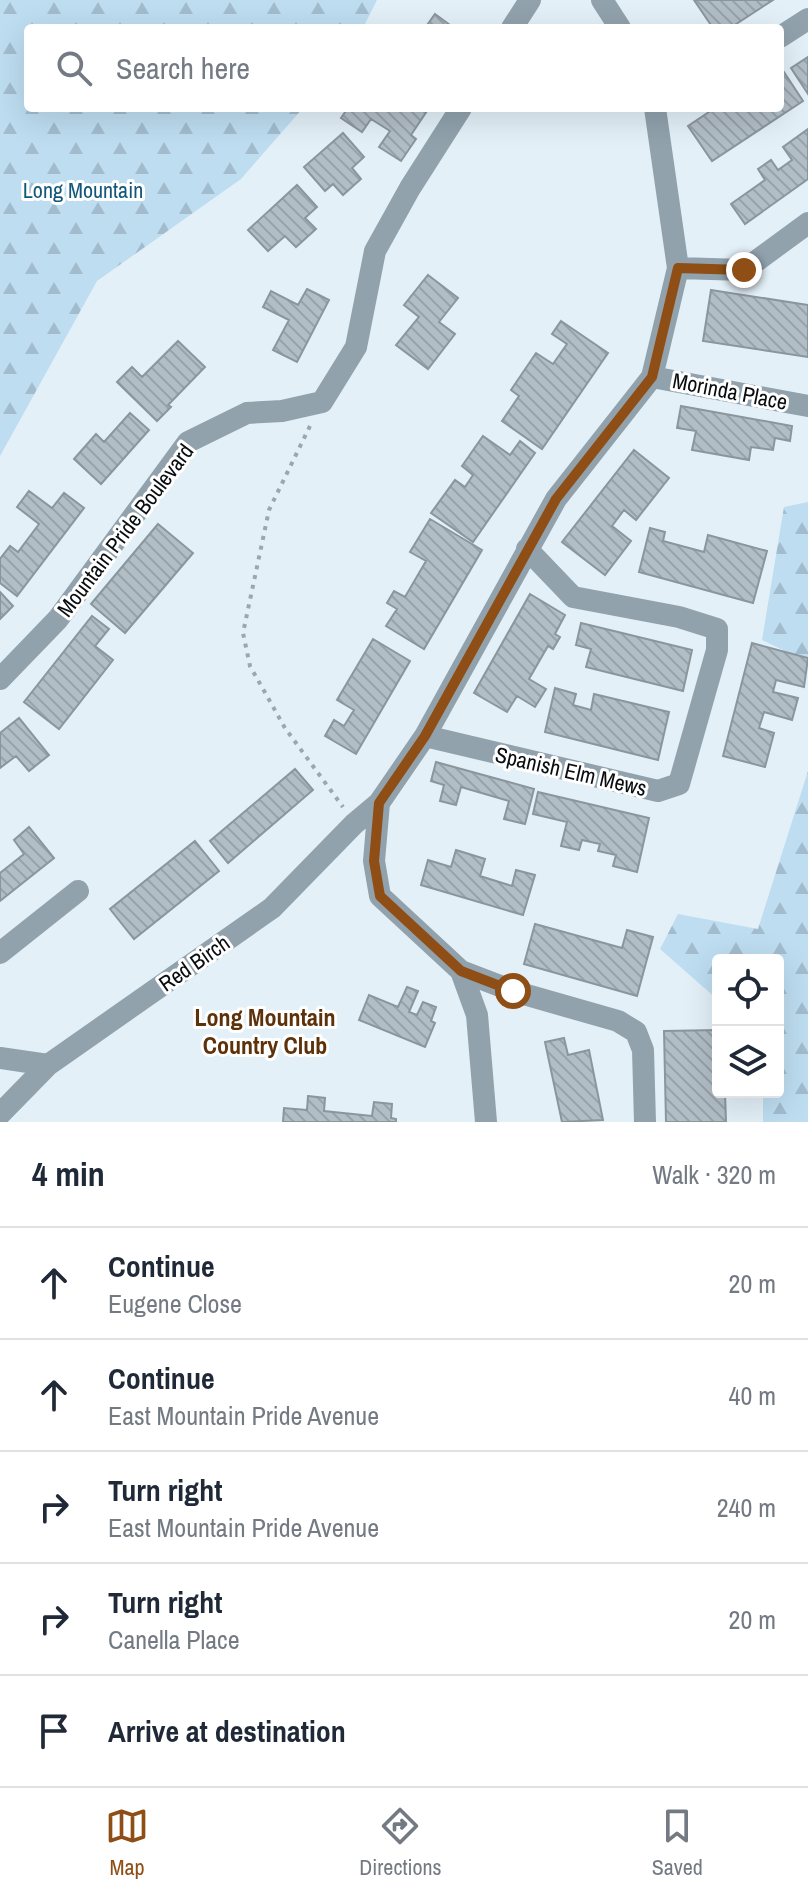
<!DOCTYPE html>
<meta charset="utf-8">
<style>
:root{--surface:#fff;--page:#f6f6f7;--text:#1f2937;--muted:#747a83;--line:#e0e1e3;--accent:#8e4e16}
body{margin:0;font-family:"Archivo Narrow",sans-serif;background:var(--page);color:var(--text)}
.controls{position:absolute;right:24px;bottom:24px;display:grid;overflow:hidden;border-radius:8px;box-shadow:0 8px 32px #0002}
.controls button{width:72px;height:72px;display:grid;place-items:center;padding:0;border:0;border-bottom:2px solid var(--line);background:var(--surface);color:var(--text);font:40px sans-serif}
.stop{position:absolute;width:24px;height:24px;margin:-18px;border:6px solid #8e4e16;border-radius:50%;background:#fff}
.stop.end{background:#8e4e16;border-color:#fff;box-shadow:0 2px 8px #0008}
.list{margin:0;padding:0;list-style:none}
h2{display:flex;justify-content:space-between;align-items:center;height:104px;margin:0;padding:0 32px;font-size:34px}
h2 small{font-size:26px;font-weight:400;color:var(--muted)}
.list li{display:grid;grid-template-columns:52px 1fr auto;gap:24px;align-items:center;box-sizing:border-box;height:112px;padding:0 32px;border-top:2px solid var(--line)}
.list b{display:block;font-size:30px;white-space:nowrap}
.list p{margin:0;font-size:26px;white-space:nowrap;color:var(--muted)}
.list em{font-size:26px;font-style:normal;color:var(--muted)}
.icon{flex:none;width:44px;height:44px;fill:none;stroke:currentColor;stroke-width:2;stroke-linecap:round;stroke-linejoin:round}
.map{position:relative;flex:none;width:808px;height:1122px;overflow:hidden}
.search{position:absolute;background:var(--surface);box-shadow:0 8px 32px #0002;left:24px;right:24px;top:24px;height:88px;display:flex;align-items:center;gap:20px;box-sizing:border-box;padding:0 28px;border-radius:8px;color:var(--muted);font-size:30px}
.sheet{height:664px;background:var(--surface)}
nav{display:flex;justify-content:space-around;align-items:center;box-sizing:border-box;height:112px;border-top:2px solid var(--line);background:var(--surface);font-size:22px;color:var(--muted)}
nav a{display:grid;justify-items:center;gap:4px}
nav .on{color:var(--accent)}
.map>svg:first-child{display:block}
</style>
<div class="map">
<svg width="808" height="1122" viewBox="0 0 808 1122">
<defs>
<pattern id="forest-firs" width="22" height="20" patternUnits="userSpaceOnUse" patternTransform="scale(2)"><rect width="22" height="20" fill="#beddf1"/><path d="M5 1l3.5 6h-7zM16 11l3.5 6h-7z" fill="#a2bcce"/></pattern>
<pattern id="building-back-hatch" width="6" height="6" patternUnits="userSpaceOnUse" patternTransform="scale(2)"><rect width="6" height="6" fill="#b2bec6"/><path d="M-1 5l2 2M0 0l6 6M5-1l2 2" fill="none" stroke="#98a2a9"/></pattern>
</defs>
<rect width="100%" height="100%" fill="#e3f0f8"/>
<path fill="url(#forest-firs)" d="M 0,0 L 377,0 L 363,28 L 28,28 L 28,108 L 303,108 L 241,179 L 97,281 L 0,456 Z
M 808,502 L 808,662 L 762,640 L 784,507 Z
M 808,771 L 808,1122 L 763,1122 L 763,1092 L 778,1092 L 778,960 L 718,960 L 718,1000 L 660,949 L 678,914 L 758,929 Z"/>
<path fill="url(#building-back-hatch)" stroke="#8a969d" stroke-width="2" d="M 694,0 L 773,0 L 730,28 L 713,28 Z
M 435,14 L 454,28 L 425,28 Z
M 808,57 L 808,94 L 791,68 Z
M 780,66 L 803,101 L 712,161 L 688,126 L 715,108 L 780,108 Z
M 348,108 L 423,108 L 427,111 L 411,135 L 416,139 L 401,161 L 379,147 L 390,131 L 371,119 L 362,132 L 341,118 Z
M 808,129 L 808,179 L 745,224 L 731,204 L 765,180 L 758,169 L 771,160 L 778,170 L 792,160 L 783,147 Z
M 343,133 L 364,157 L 352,168 L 361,179 L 343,195 L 333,184 L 325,191 L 304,167 Z
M 297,185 L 317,207 L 305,218 L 316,229 L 296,247 L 285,236 L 268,251 L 248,230 Z
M 428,275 L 458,298 L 439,322 L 455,334 L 428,369 L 396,345 L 419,317 L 404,305 Z
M 307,289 L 329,300 L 297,362 L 273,350 L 289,320 L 263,307 L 271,291 L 298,305 Z
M 711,290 L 808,305 L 808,357 L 703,341 Z
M 561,321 L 608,353 L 542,449 L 502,421 L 519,396 L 511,390 L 536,353 L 553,364 L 567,344 L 552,334 Z
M 178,341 L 205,367 L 168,405 L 171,407 L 157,421 L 117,382 L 132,367 L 142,377 Z
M 681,406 L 792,426 L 790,441 L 775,438 L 773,450 L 751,447 L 749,460 L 692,450 L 696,431 L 677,428 Z
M 130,413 L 149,430 L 101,484 L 74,459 L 96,434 L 104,442 Z
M 483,436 L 510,455 L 520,441 L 535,453 L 473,542 L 431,513 L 455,480 L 465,487 L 473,475 L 462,466 Z
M 634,450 L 669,478 L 636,520 L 624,510 L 612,526 L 631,541 L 605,575 L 562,542 Z
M 29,491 L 52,508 L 64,493 L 84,508 L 17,596 L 0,583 L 0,559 L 10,546 L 18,552 L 39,524 L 17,507 Z
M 430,519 L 482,550 L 424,649 L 386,626 L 397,609 L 387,603 L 394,591 L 405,597 L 426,561 L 410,552 Z
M 158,524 L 193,553 L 125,633 L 91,604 Z
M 650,528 L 665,532 L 663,541 L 704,552 L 708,535 L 767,551 L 753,603 L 639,572 Z
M 0,592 L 13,606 L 0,619 Z
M 530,594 L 565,615 L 555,634 L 560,637 L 553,649 L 548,646 L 529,679 L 546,689 L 535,707 L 517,696 L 507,712 L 474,693 Z
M 92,616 L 109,629 L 95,646 L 113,660 L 59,729 L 24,702 Z
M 581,623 L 692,650 L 683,691 L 586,667 L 591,649 L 576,645 Z
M 373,639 L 410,661 L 356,754 L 325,736 L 334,720 L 344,726 L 354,710 L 337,700 Z
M 752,643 L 808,658 L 804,687 L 776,680 L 773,692 L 798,698 L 792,720 L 764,712 L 759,728 L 774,733 L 765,767 L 723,756 Z
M 555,688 L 576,694 L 573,705 L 591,710 L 594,694 L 669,712 L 658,760 L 545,732 Z
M 19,718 L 49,755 L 29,771 L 16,756 L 0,768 L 0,733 Z
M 436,762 L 534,789 L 525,824 L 504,819 L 509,801 L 461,787 L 456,805 L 440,801 L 444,785 L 431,781 Z
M 295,769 L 313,790 L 228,863 L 210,841 Z
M 538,792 L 649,818 L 637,872 L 613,866 L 616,855 L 598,851 L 600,844 L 582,840 L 579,850 L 561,846 L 567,822 L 533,814 Z
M 29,827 L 54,858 L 0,901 L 0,873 L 24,854 L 14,840 Z
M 195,841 L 219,871 L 134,939 L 110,909 Z
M 456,850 L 485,859 L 480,876 L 512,886 L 516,870 L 535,875 L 523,915 L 421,885 L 428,860 L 451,867 Z
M 535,924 L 622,948 L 627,930 L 653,937 L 637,996 L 524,964 Z
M 407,987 L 418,991 L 409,1012 L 417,1015 L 423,1002 L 436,1007 L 431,1021 L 435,1023 L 425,1047 L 359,1020 L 369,995 L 398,1007 Z
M 718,1030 L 718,1092 L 725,1092 L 726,1122 L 666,1122 L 664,1031 Z
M 564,1038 L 568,1055 L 589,1050 L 603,1120 L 562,1122 L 545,1042 Z
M 308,1096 L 325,1098 L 324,1111 L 372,1116 L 374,1102 L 392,1104 L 391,1118 L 396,1119 L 396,1122 L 283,1122 L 284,1108 L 307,1110 Z"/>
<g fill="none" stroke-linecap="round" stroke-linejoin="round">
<path stroke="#9ca6ac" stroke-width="4" stroke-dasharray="4 6" stroke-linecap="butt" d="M 310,426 L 269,510 L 243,633 L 250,666 L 285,728 L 343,807"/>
<path stroke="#91a2ad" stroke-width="22" d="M 602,0 L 620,28
M 512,28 L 530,0
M 780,37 L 808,19
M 678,268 L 744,270 L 808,223
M 652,377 L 808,406
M 0,679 L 58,619 L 188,442 L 247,413 L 282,411 L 322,402 L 356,347 L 375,251 L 410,188 L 461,108
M 425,736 L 658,791 L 679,784 L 717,650 L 717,629 L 679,617 L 573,597 L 527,549
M 0,953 L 78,891
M 461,971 L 513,991 L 618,1021 L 636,1032 L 643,1050 L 645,1122
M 0,1058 L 48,1065
M 0,1114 L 48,1065 L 272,908 L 354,824 L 379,803
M 486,1122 L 477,1015 L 461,971 L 380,896 L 374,861 L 379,803 L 425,736 L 556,499 L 652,377 L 678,268 L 655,108"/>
</g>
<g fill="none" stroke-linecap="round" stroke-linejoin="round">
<path stroke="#8e4e16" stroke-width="10" d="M 513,991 L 461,971 L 380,896 L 374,861 L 379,803 L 425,736 L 556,499 L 652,377 L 678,268 L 744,270"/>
</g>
<g text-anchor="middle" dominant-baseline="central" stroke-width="6" stroke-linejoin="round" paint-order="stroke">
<g font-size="22" fill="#115779" stroke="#fff">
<text x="83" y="190">Long Mountain</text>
</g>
<g font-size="22" fill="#090d10" stroke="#fff">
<text transform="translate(730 391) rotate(11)">Morinda Place</text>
<text transform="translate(125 530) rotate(-53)">Mountain Pride Boulevard</text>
<text transform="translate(571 771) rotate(13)">Spanish Elm Mews</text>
<text transform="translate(194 963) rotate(-35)">Red Birch</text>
</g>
<g font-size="24" font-weight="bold" fill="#5d320b" stroke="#fff">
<text x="265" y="1017">Long Mountain<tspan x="265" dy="28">Country Club</tspan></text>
</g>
</g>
</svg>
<div class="controls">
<button><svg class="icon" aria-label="locate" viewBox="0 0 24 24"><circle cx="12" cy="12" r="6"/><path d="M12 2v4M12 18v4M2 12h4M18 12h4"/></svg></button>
<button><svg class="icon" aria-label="layers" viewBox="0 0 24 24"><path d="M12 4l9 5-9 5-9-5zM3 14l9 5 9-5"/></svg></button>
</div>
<div class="stop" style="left:513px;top:991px"></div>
<div class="stop end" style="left:744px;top:270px"></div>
<div class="search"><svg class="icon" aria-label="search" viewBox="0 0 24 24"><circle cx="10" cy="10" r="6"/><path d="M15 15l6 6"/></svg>Search here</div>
</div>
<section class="sheet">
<h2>4 min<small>Walk · 320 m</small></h2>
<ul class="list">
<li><svg class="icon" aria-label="ahead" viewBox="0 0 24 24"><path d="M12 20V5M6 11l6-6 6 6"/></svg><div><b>Continue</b><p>Eugene Close</p></div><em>20 m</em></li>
<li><svg class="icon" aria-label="ahead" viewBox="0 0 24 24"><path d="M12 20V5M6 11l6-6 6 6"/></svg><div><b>Continue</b><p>East Mountain Pride Avenue</p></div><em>40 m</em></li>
<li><svg class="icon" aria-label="right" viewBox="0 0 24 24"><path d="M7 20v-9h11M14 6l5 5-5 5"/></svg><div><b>Turn right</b><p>East Mountain Pride Avenue</p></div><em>240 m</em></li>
<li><svg class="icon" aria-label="right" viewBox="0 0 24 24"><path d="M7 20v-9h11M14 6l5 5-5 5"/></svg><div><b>Turn right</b><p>Canella Place</p></div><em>20 m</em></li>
<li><svg class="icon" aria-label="arrive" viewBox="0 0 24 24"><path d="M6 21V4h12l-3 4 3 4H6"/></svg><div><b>Arrive at destination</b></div></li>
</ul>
</section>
<nav>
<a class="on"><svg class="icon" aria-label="map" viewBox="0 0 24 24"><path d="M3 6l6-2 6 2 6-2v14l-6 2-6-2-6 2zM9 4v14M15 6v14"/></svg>Map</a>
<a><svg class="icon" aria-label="directions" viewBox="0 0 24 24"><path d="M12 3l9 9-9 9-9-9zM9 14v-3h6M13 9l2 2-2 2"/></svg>Directions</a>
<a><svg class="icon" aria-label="saved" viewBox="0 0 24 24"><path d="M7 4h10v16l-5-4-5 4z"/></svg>Saved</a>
</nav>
